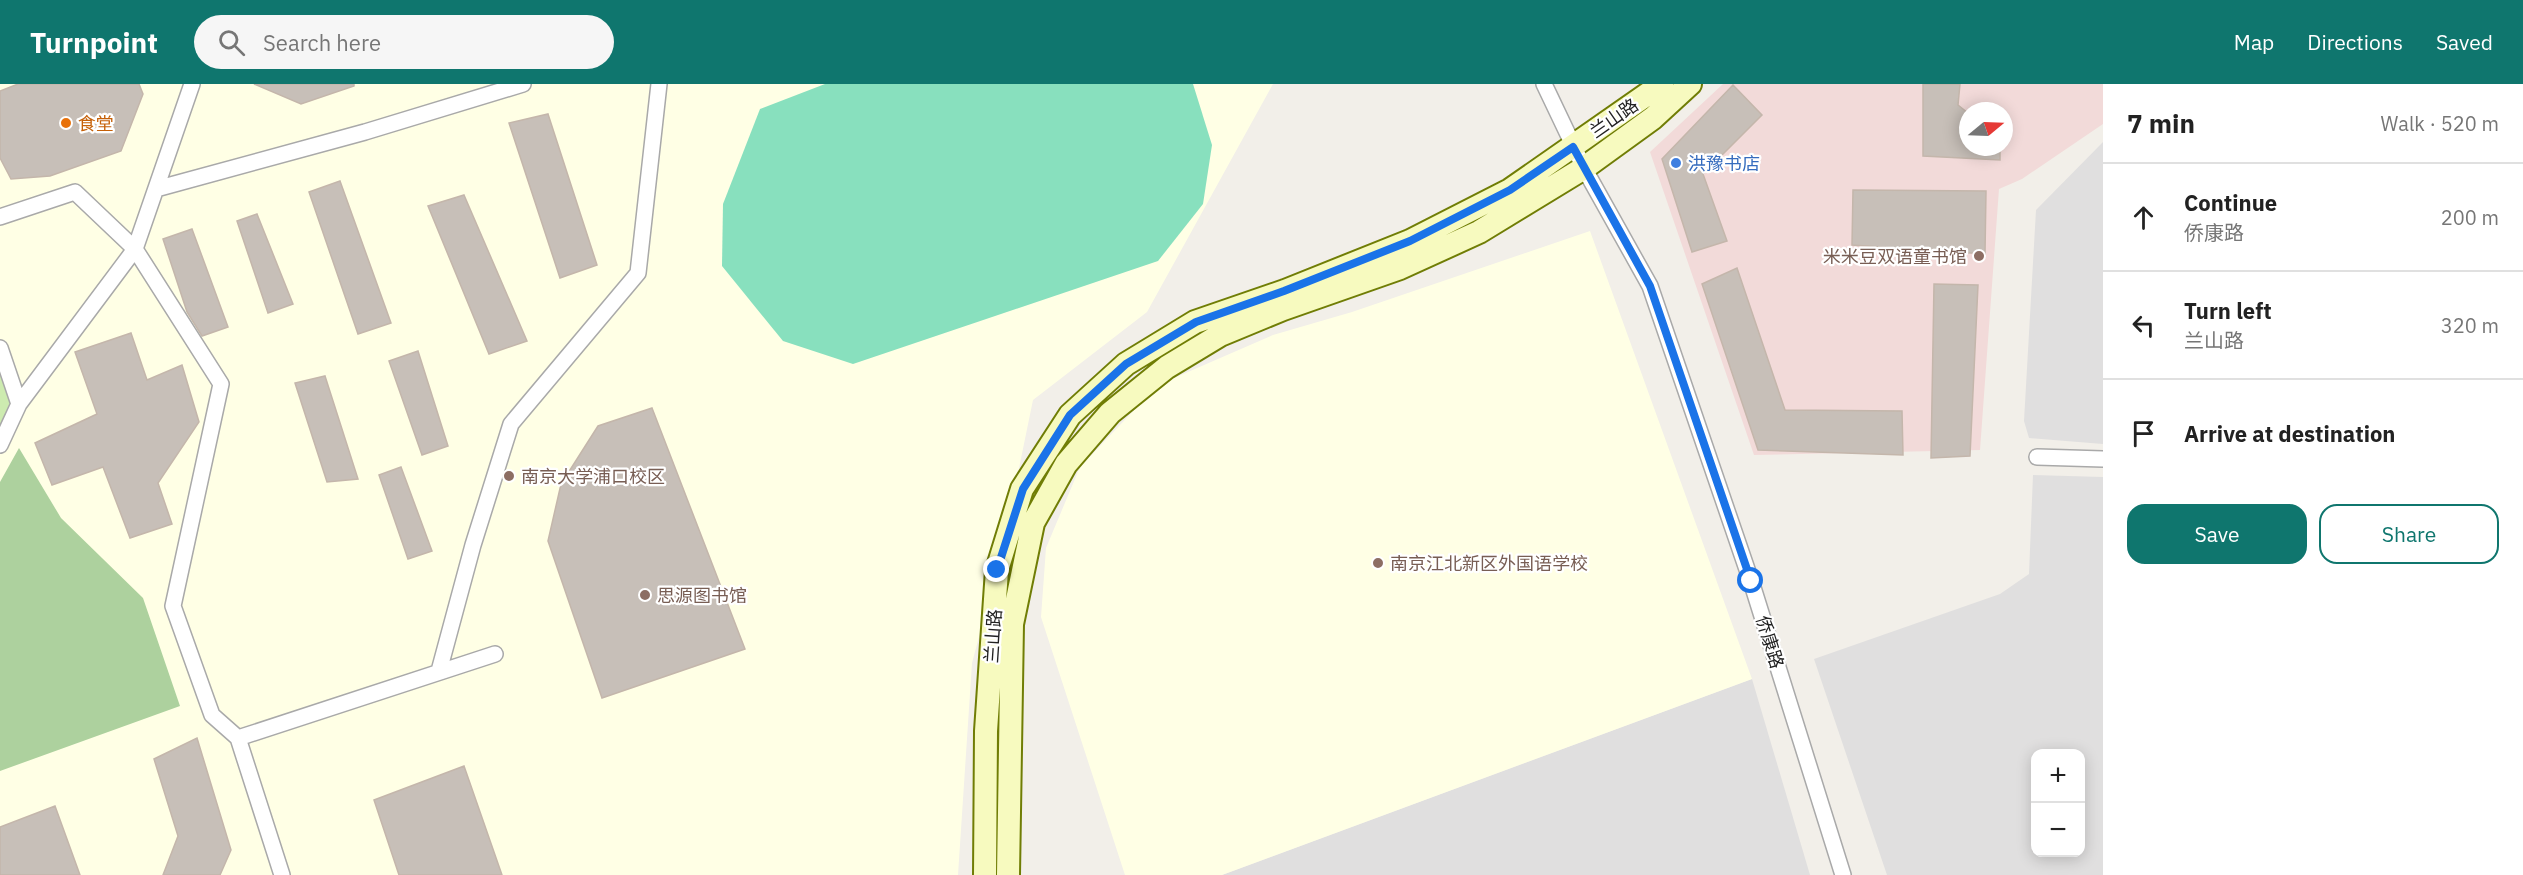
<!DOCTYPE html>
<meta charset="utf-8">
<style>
:root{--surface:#fff;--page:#f6f6f6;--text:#222;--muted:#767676;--line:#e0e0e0;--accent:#0f766e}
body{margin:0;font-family:"IBM Plex Sans","Noto Sans SC",sans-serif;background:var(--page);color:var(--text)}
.controls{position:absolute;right:18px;bottom:18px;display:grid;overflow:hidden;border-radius:12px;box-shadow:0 3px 15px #0003}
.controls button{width:54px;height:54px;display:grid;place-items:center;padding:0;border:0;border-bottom:2px solid var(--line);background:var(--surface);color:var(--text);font:30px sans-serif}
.compass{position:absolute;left:1959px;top:18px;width:54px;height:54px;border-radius:50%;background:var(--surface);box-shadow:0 3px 15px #0003;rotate:71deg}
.stop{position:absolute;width:18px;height:18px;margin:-14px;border:4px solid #1a73e8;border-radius:50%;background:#fff}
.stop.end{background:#1a73e8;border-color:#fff;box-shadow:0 2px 6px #0008}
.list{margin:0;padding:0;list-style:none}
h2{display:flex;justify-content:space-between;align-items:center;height:78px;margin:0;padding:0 24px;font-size:26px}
h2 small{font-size:20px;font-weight:400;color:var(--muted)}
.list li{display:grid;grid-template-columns:39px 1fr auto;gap:18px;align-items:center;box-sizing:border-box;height:108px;padding:0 24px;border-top:2px solid var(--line)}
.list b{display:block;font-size:22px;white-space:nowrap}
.list p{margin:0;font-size:20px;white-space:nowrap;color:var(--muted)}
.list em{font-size:20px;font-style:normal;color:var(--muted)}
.actions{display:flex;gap:12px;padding:18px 24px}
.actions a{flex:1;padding:14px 0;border:2px solid var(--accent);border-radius:18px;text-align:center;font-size:21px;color:var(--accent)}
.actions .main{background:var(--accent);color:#fff}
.icon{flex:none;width:33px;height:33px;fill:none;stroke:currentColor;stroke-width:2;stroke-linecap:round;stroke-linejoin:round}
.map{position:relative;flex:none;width:2103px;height:791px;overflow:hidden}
header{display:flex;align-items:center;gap:36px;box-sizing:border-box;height:84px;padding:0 30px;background:var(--accent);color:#fff}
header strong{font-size:28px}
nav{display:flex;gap:33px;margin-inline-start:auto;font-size:21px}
.search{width:420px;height:54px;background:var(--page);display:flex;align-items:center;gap:15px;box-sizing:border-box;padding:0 21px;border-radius:33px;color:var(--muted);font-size:22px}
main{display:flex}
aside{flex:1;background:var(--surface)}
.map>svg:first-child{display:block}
</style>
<header>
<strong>Turnpoint</strong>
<div class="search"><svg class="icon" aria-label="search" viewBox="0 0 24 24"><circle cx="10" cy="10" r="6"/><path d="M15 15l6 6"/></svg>Search here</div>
<nav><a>Map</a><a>Directions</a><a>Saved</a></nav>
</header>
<main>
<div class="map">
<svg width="2103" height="791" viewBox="0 0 2103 791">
<rect width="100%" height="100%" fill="#f2efe9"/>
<path fill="#e0dfdf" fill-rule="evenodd" d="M 2103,58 L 2103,360 L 2029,354 L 2024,337 L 2036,126 Z
M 2033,391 L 2103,393 L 2103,791 L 1887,791 L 1814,575 L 2000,510 L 2029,490 ZM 2036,670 L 2080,670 L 2080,768 L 2036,768 Z
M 1752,595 L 1810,791 L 1222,791 Z"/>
<path fill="#f2dad9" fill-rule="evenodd" d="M 1723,0 L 2103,0 L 2103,40 L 2022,95 L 1999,105 L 1980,366 L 1754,371 L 1650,68 ZM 1968,27 L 2004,27 L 2004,63 L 1968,63 Z"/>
<path fill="#ffffe5" d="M 0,0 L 1273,0 L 1147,228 L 1033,316 L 1002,467 L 972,579 L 958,791 L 0,791 Z
M 1590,147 L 1752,595 L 1222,791 L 1125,791 L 1041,533 L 1046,464 L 1080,383 L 1158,301 L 1273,251 L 1352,228 Z"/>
<path fill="#cdebb0" d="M 0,273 L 15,319 L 0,352 Z"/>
<path fill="#add19e" d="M 19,364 L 61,434 L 143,514 L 180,622 L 0,687 L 0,398 Z"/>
<path fill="#88e0be" d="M 825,0 L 1193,0 L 1212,61 L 1203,120 L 1158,177 L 853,280 L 783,257 L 722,182 L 723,120 L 760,25 Z"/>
<path fill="#c7bfb8" stroke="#c4b6ab" stroke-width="1.5" d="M 18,0 L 139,0 L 143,10 L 121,67 L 50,92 L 11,95 L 0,74 L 0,7 Z
M 254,0 L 354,0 L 354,2 L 301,20 Z
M 1923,0 L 1960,0 L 1958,21 L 1968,29 L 1968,63 L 2000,63 L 2000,76 L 1923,72 Z
M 1733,1 L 1762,31 L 1703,90 L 1727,157 L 1692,168 L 1662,75 Z
M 548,30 L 597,181 L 560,194 L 509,39 Z
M 340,97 L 391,239 L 358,250 L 309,108 Z
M 1853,106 L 1986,107 L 1985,170 L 1852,161 Z
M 464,111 L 527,257 L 489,270 L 428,122 Z
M 257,130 L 293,220 L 268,229 L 237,137 Z
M 192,145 L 228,243 L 202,252 L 187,228 L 163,155 Z
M 1737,184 L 1785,326 L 1902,327 L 1903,371 L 1758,366 L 1702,200 Z
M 1934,200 L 1978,201 L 1970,372 L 1931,374 Z
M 131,249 L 147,296 L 182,281 L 199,338 L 158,399 L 172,440 L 130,454 L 103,383 L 52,401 L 35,359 L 97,330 L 75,268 Z
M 418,267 L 448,362 L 422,371 L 389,277 Z
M 325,292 L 358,395 L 327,398 L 295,299 Z
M 652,324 L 745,565 L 602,614 L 548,457 L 561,400 L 598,342 Z
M 401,383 L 432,467 L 408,475 L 379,391 Z
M 197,654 L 231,766 L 220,791 L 163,791 L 178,752 L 154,675 Z
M 464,682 L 502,791 L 399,791 L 374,716 Z
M 55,722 L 80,791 L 0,791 L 0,743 Z"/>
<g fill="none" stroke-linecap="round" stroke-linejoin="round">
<g stroke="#a9a9a9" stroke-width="18">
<path id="street" d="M 1544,0 L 1584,84 L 1650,202 L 1751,497 L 1843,791
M 156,105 L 365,48 L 523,0
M 0,133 L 75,108 L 135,165 L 221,300 L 173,522 L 212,631 L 238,654 L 282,791
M 0,264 L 19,320
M 0,361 L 19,320 L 135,165 L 192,0
M 2037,373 L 2103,375
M 439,587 L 473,461 L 511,340 L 638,189 L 659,0
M 238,654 L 495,570"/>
</g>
<g stroke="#707d05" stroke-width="26">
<path id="secondary" d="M 985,791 L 986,647 L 997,486 L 1022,405 L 1070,331 L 1126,280 L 1195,238 L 1285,207 L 1410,157 L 1510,106 L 1662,0
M 1008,791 L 1012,540 L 1033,439 L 1066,380 L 1110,329 L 1167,283 L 1220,251 L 1283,225 L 1400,184 L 1479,148 L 1584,84 L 1653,34 L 1690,0"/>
</g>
<use href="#street" stroke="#fff" stroke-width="15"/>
<use href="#secondary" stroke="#f7fabf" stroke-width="22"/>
</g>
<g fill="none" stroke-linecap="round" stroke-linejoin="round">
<path stroke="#1a73e8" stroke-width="8" d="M 997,486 L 1023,405 L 1070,331 L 1126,280 L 1196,238 L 1284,207 L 1410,157 L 1510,106 L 1573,63 L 1650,202 L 1751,497"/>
</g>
<circle fill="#e8710a" stroke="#fff" stroke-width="2" cx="66" cy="39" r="6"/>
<circle fill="#3f7fe0" stroke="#fff" stroke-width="2" cx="1676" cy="79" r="6"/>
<g fill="#8d6e63" stroke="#fff" stroke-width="2">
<circle cx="1979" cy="172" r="6"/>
<circle cx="509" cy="392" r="6"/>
<circle cx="1378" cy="479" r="6"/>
<circle cx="645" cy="511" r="6"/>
</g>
<g text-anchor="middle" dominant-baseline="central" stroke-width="4.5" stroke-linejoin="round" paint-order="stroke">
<g font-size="18" fill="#222" stroke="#fff">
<text transform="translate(1614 34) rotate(-35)">兰山路</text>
<text transform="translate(993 552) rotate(-86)">兰山路</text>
<text transform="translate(1770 558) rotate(73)">侨康路</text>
</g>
<g font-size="18" fill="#c56008" stroke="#fff" text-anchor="start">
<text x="78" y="39">食堂</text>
</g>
<g font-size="18" fill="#366cbe" stroke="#fff" text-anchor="start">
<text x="1688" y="79">洪豫书店</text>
</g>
<g font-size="18" fill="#785e54" stroke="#fff" text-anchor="start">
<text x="1967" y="172" text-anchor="end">米米豆双语童书馆</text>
<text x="521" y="392">南京大学浦口校区</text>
<text x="1390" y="479">南京江北新区外国语学校</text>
<text x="657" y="511">思源图书馆</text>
</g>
</g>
</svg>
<div class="controls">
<button>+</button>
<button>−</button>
</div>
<svg class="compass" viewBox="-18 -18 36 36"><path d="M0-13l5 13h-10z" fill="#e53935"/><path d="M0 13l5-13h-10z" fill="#767676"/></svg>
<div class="stop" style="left:1751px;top:497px"></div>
<div class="stop end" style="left:997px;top:486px"></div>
</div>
<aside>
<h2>7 min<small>Walk · 520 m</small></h2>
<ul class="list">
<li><svg class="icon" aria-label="ahead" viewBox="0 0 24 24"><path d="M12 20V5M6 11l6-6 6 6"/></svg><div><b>Continue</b><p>侨康路</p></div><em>200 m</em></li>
<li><svg class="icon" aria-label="left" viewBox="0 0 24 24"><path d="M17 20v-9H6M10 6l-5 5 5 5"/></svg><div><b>Turn left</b><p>兰山路</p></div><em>320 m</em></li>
<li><svg class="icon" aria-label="arrive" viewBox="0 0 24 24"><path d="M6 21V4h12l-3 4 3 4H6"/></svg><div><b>Arrive at destination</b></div></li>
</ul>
<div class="actions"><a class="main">Save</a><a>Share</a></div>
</aside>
</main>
